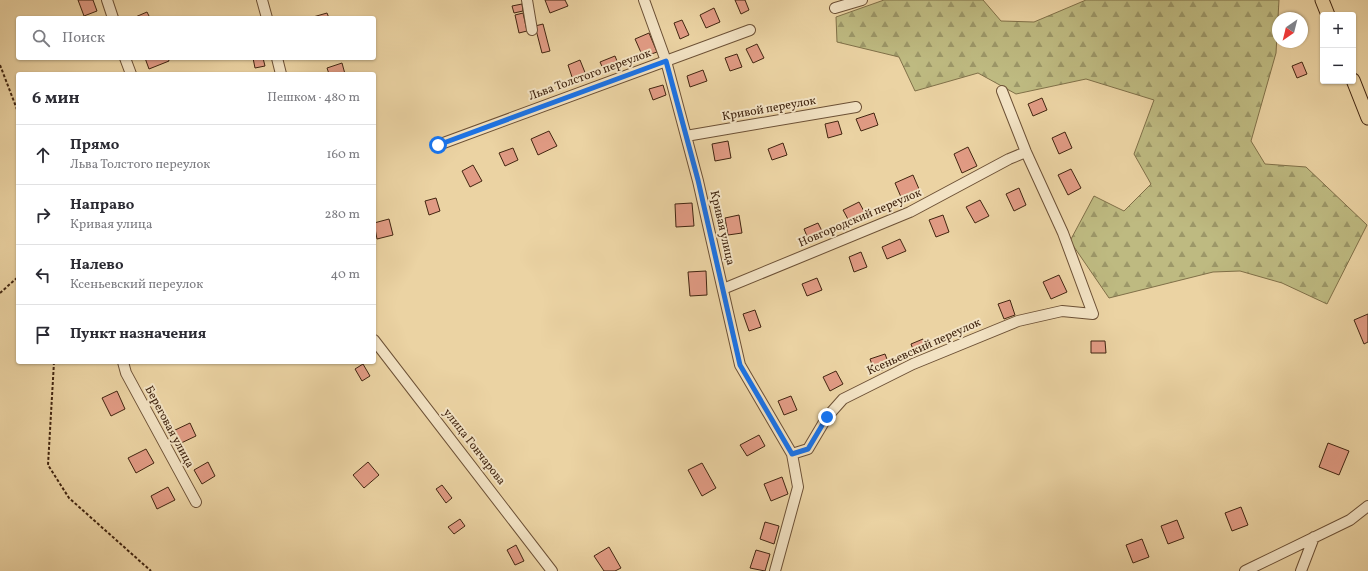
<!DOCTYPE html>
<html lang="ru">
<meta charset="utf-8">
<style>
:root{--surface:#fff;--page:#f2f2f3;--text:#2b2b33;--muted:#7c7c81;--line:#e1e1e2}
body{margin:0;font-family:Vollkorn,serif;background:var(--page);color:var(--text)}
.controls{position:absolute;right:12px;top:12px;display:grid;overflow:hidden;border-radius:4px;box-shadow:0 1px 3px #0004}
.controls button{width:36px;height:36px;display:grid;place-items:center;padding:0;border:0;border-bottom:1px solid var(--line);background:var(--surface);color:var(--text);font:20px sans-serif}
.compass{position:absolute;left:1272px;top:12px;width:36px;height:36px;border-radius:50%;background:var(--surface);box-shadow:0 1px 3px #0004;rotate:215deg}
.stop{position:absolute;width:12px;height:12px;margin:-9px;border:3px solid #1a73e8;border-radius:50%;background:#fff}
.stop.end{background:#1a73e8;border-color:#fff;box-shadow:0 1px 4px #0008}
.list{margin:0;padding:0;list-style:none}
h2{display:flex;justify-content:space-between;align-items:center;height:52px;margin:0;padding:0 16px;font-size:17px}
h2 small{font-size:13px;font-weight:400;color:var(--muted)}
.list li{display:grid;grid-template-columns:26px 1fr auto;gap:12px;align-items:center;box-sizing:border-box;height:60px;padding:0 16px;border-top:1px solid var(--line)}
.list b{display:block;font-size:15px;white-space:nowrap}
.list p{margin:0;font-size:13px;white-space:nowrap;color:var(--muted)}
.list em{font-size:13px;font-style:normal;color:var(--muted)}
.icon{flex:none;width:22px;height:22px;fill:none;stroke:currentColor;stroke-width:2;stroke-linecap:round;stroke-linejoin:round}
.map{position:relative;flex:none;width:1368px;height:571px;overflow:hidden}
.search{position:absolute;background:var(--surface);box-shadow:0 1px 3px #0004;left:16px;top:16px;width:360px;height:44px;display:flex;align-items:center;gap:10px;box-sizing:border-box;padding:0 14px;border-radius:4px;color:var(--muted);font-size:15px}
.panel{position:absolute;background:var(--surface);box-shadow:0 1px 3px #0004;left:16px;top:72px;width:360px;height:292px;border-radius:4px}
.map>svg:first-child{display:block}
</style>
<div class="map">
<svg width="1368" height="571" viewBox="0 0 1368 571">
<defs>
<pattern id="forest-firs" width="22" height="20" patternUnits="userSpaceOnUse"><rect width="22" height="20" fill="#beba81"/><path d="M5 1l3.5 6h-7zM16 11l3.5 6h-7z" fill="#9c9768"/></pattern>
</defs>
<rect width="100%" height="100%" fill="#ebd3a3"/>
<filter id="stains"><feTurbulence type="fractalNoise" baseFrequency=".005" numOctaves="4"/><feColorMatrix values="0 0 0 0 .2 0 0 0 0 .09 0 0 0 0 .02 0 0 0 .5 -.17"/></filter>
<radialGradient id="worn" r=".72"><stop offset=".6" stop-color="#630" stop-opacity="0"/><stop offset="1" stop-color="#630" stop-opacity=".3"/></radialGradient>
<path fill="url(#forest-firs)" stroke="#807048" d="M 884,0 L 983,0 L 1001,21 L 1034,22 L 1086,0 L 1279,0 L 1276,53 L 1251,141 L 1265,164 L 1306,167 L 1367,225 L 1327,304 L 1282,283 L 1240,271 L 1213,272 L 1109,298 L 1070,241 L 1094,196 L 1124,211 L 1151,184 L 1134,154 L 1154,100 L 1086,79 L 1016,94 L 978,73 L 915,91 L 899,57 L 837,42 L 836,17 Z"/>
<path fill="#e19b84" stroke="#412510" d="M 78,0 L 93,0 L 97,11 L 84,16 Z
M 545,0 L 565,0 L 568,6 L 550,13 Z
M 735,0 L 745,0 L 749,10 L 741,14 Z
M 522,4 L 523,11 L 514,13 L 512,6 Z
M 714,8 L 720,22 L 706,28 L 700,15 Z
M 147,12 L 150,18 L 133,18 Z
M 327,13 L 329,18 L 313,18 L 313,17 Z
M 523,13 L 527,31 L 519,33 L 515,15 Z
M 682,20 L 689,35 L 680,39 L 674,23 Z
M 543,24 L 550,51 L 542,53 L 535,26 Z
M 649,33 L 657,52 L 643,57 L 635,39 Z
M 757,44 L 764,58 L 753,63 L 746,49 Z
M 737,54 L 742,67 L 730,71 L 725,58 Z
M 615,56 L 619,66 L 605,73 L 600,62 Z
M 145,58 L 168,58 L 169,61 L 149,69 Z
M 253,58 L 263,58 L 265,66 L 255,68 Z
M 580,60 L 586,75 L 573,80 L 568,65 Z
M 1302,62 L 1307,74 L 1297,78 L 1292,66 Z
M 342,63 L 345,74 L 329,74 L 327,68 Z
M 703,70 L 707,81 L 690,87 L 687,76 Z
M 663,85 L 666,95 L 653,100 L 649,89 Z
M 1042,98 L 1047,110 L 1033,116 L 1028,104 Z
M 874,113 L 878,125 L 861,131 L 856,119 Z
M 838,121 L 842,134 L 828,138 L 825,124 Z
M 549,131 L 557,146 L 538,155 L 531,139 Z
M 1065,132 L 1072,148 L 1059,154 L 1052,138 Z
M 728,141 L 731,158 L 715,161 L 712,144 Z
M 783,143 L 787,155 L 772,160 L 768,149 Z
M 968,147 L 977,166 L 962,173 L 954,154 Z
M 513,148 L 518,160 L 505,166 L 499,153 Z
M 473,165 L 482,181 L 470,187 L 462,171 Z
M 1071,169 L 1081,188 L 1068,195 L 1058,175 Z
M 913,175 L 919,189 L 901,197 L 895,183 Z
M 1019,188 L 1026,205 L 1014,211 L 1006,194 Z
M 436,198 L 440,211 L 429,215 L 425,201 Z
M 980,200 L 989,216 L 975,223 L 966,207 Z
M 859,202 L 866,215 L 850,223 L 843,210 Z
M 692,203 L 694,226 L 676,227 L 675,204 Z
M 739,215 L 742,233 L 728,235 L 725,218 Z
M 943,215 L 949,232 L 936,237 L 929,220 Z
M 389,219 L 393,235 L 377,239 L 374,223 Z
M 818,223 L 824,235 L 809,241 L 804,229 Z
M 900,239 L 906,251 L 887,259 L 882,247 Z
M 861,252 L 867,267 L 854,272 L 849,257 Z
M 706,271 L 707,295 L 690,296 L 688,272 Z
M 1059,275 L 1067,292 L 1051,299 L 1043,282 Z
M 817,278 L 822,290 L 807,296 L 802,284 Z
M 1010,300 L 1015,315 L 1004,319 L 998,304 Z
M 755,310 L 761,327 L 749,331 L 743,314 Z
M 1368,314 L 1368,342 L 1364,344 L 1354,320 Z
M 923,339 L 928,349 L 915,355 L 911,344 Z
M 1091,341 L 1105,341 L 1106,353 L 1091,353 Z
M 885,354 L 890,367 L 875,373 L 870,359 Z
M 363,364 L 370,376 L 362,381 L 355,369 Z
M 836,371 L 843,384 L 830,391 L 823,377 Z
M 117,391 L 125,409 L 111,416 L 102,398 Z
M 791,396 L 797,410 L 784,415 L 778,401 Z
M 190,423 L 196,436 L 179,444 L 173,431 Z
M 759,435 L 765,446 L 747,456 L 740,445 Z
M 1328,443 L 1349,451 L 1339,475 L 1319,467 Z
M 146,449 L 154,463 L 136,473 L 128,458 Z
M 208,462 L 215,476 L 202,484 L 194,470 Z
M 368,462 L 379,475 L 364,488 L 353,475 Z
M 702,463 L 716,488 L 702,496 L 688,470 Z
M 782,477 L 788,494 L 771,501 L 764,484 Z
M 442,485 L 452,498 L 446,503 L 436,489 Z
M 168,487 L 175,500 L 157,509 L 151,496 Z
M 1241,507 L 1248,525 L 1232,531 L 1225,513 Z
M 460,519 L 465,526 L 454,534 L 448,527 Z
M 1177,520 L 1184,538 L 1168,544 L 1161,526 Z
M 765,522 L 779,526 L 774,544 L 760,539 Z
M 1142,539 L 1149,557 L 1133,563 L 1126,545 Z
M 516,545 L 524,561 L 515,565 L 507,550 Z
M 609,547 L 621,568 L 615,571 L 604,571 L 594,556 Z
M 756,550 L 770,554 L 765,571 L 750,568 Z"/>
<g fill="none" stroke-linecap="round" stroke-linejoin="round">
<g stroke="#6c5035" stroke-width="12">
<path id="minor" d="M 107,0 L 113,18
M 262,0 L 267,18
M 527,0 L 532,30
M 644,0 L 666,61 L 698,181 L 740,365 L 792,454 L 798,487 L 775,571
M 835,8 L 862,0
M 125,58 L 131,74
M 277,58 L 281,74
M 686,136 L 856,107
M 438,145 L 750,30
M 723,289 L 910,212 L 1009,159 L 1026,152
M 374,340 L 552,571
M 123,362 L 126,373 L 196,502
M 792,454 L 808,449 L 827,417 L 843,399 L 913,364 L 1018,321 L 1062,311 L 1093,314 L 1063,233 L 1026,152 L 1002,91
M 1245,571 L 1350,520 L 1368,506
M 1301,571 L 1314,537"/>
</g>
<g stroke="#412510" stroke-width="15">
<path id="major" d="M 1322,0 L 1328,15
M 1353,80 L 1368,118"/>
</g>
<path stroke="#412510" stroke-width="2" stroke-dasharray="3 2" stroke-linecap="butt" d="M 0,65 L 18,112
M 0,293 L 18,277
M 54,362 L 48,465 L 69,498 L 151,571"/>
<use href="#minor" stroke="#f2e2c3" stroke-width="10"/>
<use href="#major" stroke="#ebd3a3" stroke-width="13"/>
</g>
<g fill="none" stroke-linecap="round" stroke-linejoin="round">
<path stroke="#1a73e8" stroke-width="5" d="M 438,145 L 666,61 L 698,180 L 740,365 L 792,454 L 808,449 L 827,417"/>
</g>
<g text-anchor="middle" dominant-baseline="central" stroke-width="4" stroke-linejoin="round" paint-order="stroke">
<g font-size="12" fill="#412510" stroke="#f2e2c3">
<text transform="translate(590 75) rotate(-20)">Льва Толстого переулок</text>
<text transform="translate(769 109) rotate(-10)">Кривой переулок</text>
<text transform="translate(860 218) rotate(-23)">Новгородский переулок</text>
<text transform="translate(722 228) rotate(77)">Кривая улица</text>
<text transform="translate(924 347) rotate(-24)">Ксеньевский переулок</text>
<text transform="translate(169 427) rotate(62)">Береговая улица</text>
<text transform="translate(474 447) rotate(52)">улица Гончарова</text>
</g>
</g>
<rect width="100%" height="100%" filter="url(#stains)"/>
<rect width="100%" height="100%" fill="url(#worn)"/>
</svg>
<div class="controls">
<button>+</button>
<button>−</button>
</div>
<svg class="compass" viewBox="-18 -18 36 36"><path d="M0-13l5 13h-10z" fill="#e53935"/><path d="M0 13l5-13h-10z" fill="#7c7c81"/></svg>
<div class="stop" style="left:438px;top:145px"></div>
<div class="stop end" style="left:827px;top:417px"></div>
<div class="search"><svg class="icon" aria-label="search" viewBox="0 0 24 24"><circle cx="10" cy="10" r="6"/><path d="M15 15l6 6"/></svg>Поиск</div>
<section class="panel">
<h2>6 мин<small>Пешком · 480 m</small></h2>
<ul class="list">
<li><svg class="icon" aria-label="ahead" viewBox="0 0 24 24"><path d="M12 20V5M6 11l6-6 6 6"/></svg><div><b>Прямо</b><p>Льва Толстого переулок</p></div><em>160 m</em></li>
<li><svg class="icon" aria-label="right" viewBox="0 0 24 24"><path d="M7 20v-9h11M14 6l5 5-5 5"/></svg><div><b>Направо</b><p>Кривая улица</p></div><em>280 m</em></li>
<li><svg class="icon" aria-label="left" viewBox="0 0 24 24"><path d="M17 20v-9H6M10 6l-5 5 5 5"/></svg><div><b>Налево</b><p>Ксеньевский переулок</p></div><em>40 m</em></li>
<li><svg class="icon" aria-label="arrive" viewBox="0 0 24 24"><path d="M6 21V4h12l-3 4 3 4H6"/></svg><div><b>Пункт назначения</b></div></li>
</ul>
</section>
</div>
